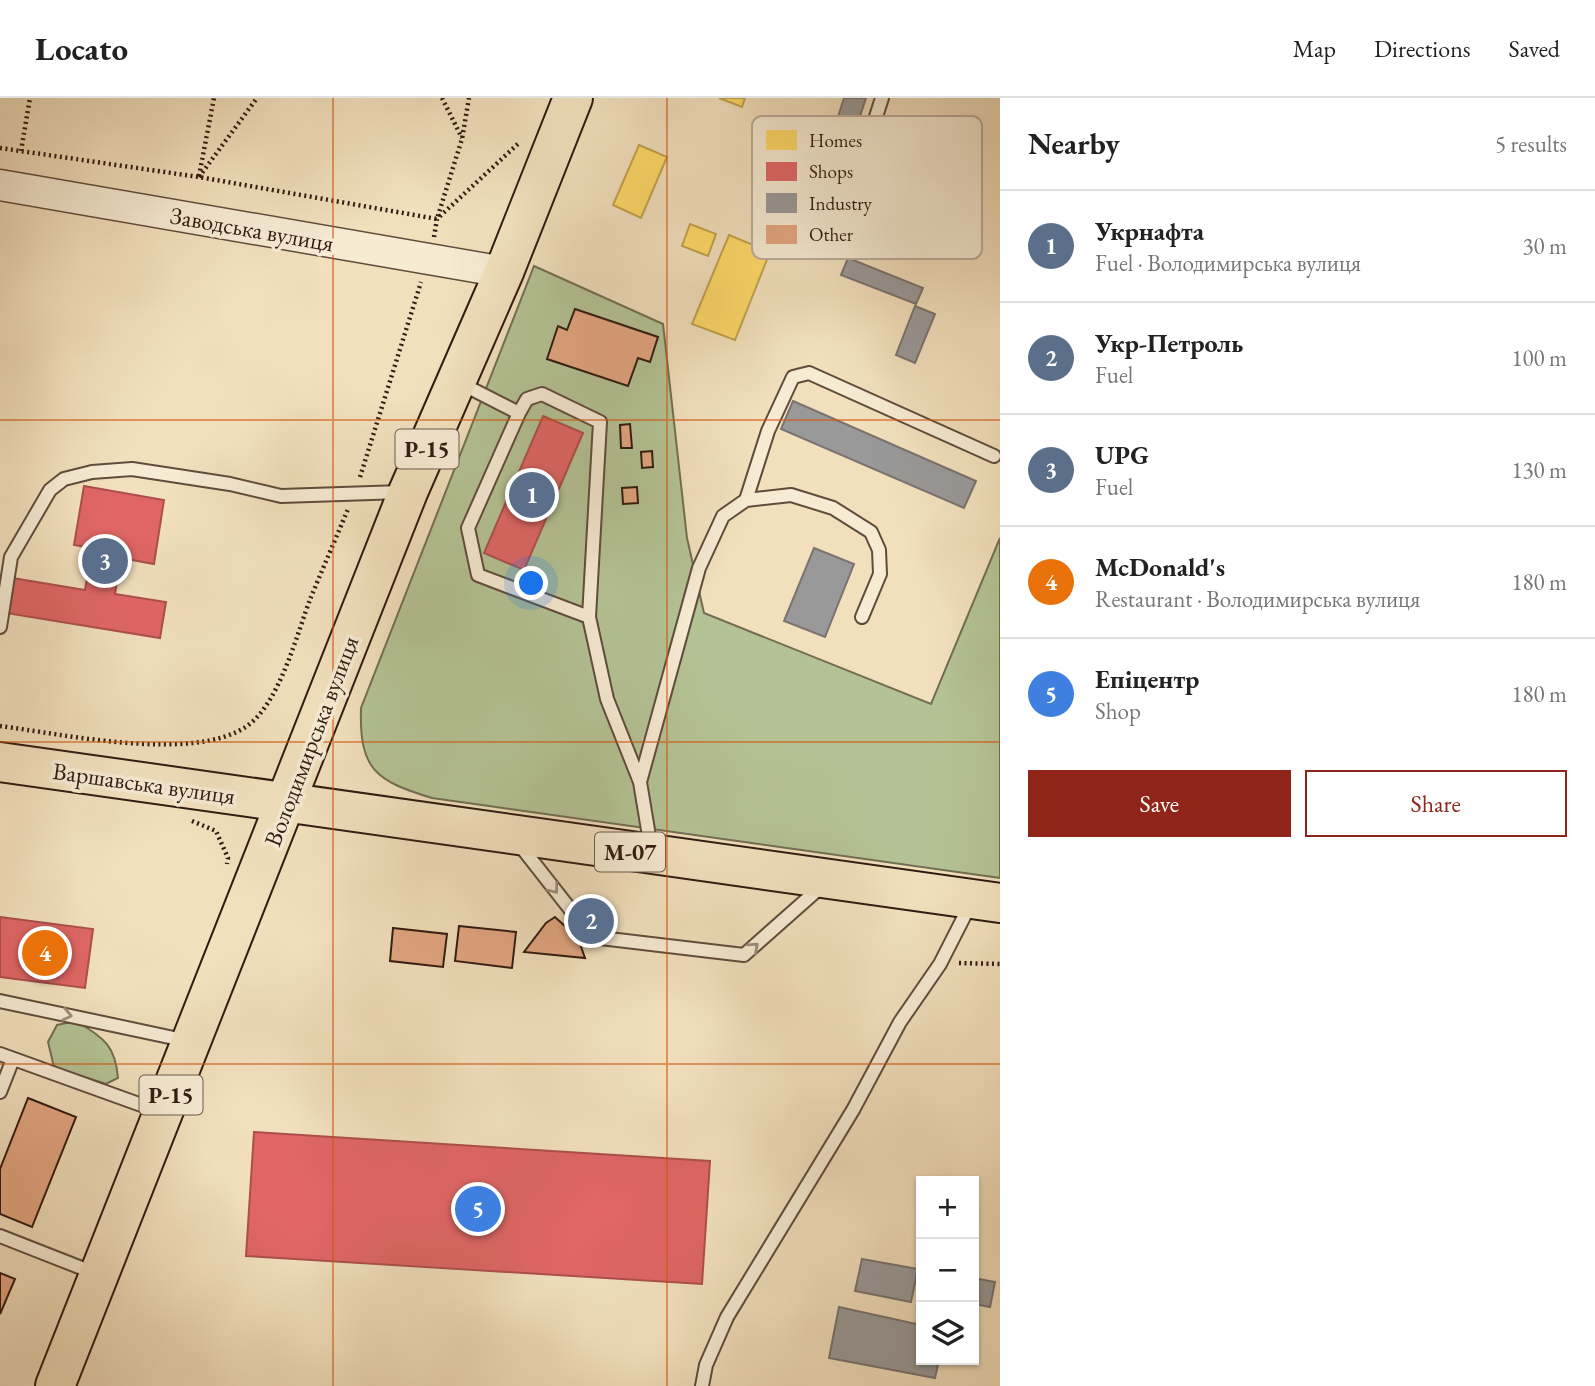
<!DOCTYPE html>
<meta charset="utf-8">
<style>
:root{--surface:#fff;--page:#f2f2f2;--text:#222;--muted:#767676;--line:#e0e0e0;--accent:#8f2418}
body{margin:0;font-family:"EB Garamond",serif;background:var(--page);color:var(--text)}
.controls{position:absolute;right:21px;bottom:21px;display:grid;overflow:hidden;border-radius:0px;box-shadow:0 2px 5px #0004}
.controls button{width:63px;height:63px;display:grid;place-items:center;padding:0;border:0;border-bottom:2px solid var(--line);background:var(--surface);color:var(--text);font:35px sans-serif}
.you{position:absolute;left:532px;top:486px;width:24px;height:24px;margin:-18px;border:5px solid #fff;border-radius:50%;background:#1a73e8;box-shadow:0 0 0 10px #1a73e833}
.badge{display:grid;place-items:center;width:46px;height:46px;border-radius:50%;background:var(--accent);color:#fff;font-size:23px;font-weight:700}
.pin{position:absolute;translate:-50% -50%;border:4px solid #fff;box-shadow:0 2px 7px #0006}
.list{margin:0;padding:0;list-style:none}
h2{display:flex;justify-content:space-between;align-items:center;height:91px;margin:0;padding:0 28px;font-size:30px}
h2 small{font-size:23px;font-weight:400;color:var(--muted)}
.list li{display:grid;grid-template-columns:46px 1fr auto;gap:21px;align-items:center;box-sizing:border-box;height:112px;padding:0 28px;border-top:2px solid var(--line)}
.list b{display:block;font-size:26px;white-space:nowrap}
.list p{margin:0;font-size:23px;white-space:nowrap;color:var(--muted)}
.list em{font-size:23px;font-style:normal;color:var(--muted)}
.actions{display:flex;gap:14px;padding:21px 28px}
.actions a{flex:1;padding:16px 0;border:2px solid var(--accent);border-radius:0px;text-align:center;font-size:24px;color:var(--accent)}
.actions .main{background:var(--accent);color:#fff}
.icon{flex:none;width:38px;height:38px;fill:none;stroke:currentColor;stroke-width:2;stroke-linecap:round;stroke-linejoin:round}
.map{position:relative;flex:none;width:1000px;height:1288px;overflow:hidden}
header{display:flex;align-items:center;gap:42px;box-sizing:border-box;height:98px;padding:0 35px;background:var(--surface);border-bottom:2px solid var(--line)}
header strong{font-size:33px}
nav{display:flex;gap:38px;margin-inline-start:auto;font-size:24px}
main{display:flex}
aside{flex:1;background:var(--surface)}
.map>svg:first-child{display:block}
</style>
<header>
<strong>Locato</strong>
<nav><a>Map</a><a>Directions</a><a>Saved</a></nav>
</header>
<main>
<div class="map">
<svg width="1000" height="1288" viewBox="0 0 1000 1288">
<rect width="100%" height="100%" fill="#f2e0bd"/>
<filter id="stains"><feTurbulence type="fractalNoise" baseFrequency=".00286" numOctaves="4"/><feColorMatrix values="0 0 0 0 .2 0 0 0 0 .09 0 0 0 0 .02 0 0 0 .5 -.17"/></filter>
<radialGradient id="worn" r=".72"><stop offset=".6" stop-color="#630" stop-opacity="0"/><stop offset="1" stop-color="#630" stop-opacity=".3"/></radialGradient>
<path fill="#b4c395" stroke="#726e53" stroke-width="2" d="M 534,168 L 663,226 L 687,440 L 704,515 L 931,606 L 1000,440 L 1000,780 L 432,700 C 376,683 359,672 361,610 Z
M 76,923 C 103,940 115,946 118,980 L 106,986 L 54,969 L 48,944 L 57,927 Z"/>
<path fill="#ffd966" stroke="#c1a04c" stroke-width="2" d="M 719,0 L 745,0 L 742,9 Z
M 639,47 L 667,59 L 641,120 L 613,107 Z
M 690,126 L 716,136 L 708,158 L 682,148 Z
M 729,137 L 770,154 L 735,242 L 692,226 Z"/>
<path fill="#e06666" stroke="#ac4f4c" stroke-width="2" d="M 543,318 L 583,335 L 524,472 L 484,455 Z
M 84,388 L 164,402 L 154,466 L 121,460 L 115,496 L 166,504 L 160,540 L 6,515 L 12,480 L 85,492 L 92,450 L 74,447 Z
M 0,819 L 93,831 L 85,890 L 0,879 Z
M 254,1034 L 710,1063 L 702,1186 L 246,1158 Z"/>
<path fill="#999" stroke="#7a7370" stroke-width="2" d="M 844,0 L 866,0 L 815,156 L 782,146 L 791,114 L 806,118 Z
M 848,160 L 923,190 L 916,206 L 841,177 Z
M 915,208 L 935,216 L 915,265 L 896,257 Z
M 793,303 L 976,383 L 964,410 L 781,331 Z
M 814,450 L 854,466 L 825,539 L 784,523 Z
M 862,1161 L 918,1171 L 911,1204 L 855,1193 Z
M 974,1180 L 995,1184 L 990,1209 L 974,1206 Z
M 839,1209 L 921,1227 L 921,1262 L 939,1262 L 935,1280 L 829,1260 Z"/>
<path fill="#e3a681" stroke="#311a11" stroke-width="2" d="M 575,211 L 658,239 L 650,264 L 638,260 L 628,288 L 547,261 L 558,228 L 567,232 Z
M 630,326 L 632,350 L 621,350 L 620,327 Z
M 652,353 L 653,369 L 642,370 L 641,354 Z
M 637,389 L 638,405 L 623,406 L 622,390 Z
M 555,819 L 578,840 L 585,860 L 524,854 L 546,825 Z
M 459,828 L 516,834 L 512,870 L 455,863 Z
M 393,830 L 447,836 L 443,869 L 390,863 Z
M 28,1000 L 76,1019 L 32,1129 L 0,1116 L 0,1071 Z
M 0,1175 L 15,1181 L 0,1216 Z"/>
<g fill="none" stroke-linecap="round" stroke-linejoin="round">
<g stroke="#614c3c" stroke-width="16">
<path id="service" d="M 882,0 L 873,28 L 879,41 L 941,72
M 460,285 L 519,315 L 527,301 L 542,296 L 600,324 L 589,519 L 607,601 L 640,684 L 651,750
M 519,315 L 468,430 L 478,477 L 589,519
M 746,402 L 791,397 L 833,410 L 871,434 L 879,452 L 880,476 L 862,519
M 0,529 L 11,459 L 50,392 L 64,381 L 92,374 L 132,371 L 230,386 L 281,398 L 402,394
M 640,684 L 699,470 L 723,418 L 746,402 L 768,333 L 793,279 L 809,275 L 994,358
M 519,746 L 592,839 L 744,857 L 823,787
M 0,903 L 188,943
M 0,956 L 158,1013
M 0,994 L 13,961
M 0,1138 L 97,1176
M 702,1288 L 706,1267 L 727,1219 L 853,1012 L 900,924 L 940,866 L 971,805"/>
</g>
<g stroke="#614c3c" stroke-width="33">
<path id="tertiary" d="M 0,87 L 504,174"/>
</g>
<g stroke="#311a11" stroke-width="42">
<path id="primary" d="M 55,1288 L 408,394 L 504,174 L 573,0"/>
</g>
<g stroke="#311a11" stroke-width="42">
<path id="trunk" d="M 0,664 L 1000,805"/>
</g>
<path stroke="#311a11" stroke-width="4.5" stroke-dasharray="2 3.5" stroke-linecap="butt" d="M 442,0 L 462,40
M 0,50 L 199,79 L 437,121 L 462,41 L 469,0
M 21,53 L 30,0
M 199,78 L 214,0
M 199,79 L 257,0
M 434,139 L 437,121 L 520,44
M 360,379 L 421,184
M 0,628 C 63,636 194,665 247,628 C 280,605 297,535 311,499 C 323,470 336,440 348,411
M 192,723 L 216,733 L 228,760 L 227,766
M 959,865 L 1000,866"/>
<use href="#service" stroke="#f7ebd4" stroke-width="12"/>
<use href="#tertiary" stroke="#f7ebd4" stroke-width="30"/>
<use href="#primary" stroke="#f2e0bd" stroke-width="38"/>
<use href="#trunk" stroke="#f2e0bd" stroke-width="38"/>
</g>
<defs><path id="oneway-chevron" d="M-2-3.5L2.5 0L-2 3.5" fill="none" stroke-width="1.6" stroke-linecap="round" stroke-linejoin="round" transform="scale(1.75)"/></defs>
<g stroke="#9e8d7c">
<use href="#oneway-chevron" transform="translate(554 791) rotate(52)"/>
<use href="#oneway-chevron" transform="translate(754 849) rotate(-42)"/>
<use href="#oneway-chevron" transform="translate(67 917) rotate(12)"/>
</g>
<path fill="none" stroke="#d6530c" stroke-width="2" stroke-opacity="0.55" d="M 333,0 L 333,1288M 667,0 L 667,1288M 0,322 L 1000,322M 0,644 L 1000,644M 0,966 L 1000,966"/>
<g text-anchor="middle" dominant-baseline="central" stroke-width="7" stroke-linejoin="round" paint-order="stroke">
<g fill="#f7ebd4" stroke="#6c594c" stroke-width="2">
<rect x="395.5" y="331.5" width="63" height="39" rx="5"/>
<rect x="595" y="734.5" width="70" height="39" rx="5"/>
<rect x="139.5" y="977.5" width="63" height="39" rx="5"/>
</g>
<g font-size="23" font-weight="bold" fill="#311a11">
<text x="427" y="351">Р-15</text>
<text x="630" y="754">М-07</text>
<text x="171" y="997">Р-15</text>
</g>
<g font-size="24" fill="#311a11" stroke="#f7ebd4">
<text transform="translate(252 131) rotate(10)">Заводська вулиця</text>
<text transform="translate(311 643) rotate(-69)">Володимирська вулиця</text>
<text transform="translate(144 685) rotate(8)">Варшавська вулиця</text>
</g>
</g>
<rect x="752" y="18" width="230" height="143" rx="10" fill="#f7ebd4" stroke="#bcac9a" stroke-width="2"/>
<rect x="766" y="32" width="31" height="20" fill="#ffd966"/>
<rect x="766" y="64" width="31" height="19" fill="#e06666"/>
<rect x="766" y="95" width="31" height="20" fill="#999"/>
<rect x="766" y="127" width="31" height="19" fill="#e3a681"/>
<g font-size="19" fill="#311a11">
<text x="809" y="49">Homes</text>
<text x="809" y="80">Shops</text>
<text x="809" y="112">Industry</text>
<text x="809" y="143">Other</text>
</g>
<rect width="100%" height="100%" filter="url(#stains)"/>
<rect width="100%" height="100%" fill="url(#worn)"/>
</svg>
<div class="controls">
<button>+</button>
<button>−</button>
<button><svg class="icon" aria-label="layers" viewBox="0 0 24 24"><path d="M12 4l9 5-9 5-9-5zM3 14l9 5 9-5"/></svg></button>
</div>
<div class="you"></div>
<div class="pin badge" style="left:532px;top:397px;background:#5c6f8a">1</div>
<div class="pin badge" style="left:591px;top:823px;background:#5c6f8a">2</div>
<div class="pin badge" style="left:105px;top:463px;background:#5c6f8a">3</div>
<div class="pin badge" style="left:45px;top:855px;background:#e8710a">4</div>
<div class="pin badge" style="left:478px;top:1111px;background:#3f7fe0">5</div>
</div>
<aside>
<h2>Nearby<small>5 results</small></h2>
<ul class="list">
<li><span class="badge" style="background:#5c6f8a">1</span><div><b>Укрнафта</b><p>Fuel · Володимирська вулиця</p></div><em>30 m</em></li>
<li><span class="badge" style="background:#5c6f8a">2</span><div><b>Укр-Петроль</b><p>Fuel</p></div><em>100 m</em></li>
<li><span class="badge" style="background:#5c6f8a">3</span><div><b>UPG</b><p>Fuel</p></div><em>130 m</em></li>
<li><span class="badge" style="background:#e8710a">4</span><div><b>McDonald's</b><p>Restaurant · Володимирська вулиця</p></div><em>180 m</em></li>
<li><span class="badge" style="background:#3f7fe0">5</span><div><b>Епіцентр</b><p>Shop</p></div><em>180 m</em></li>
</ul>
<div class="actions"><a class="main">Save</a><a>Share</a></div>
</aside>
</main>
